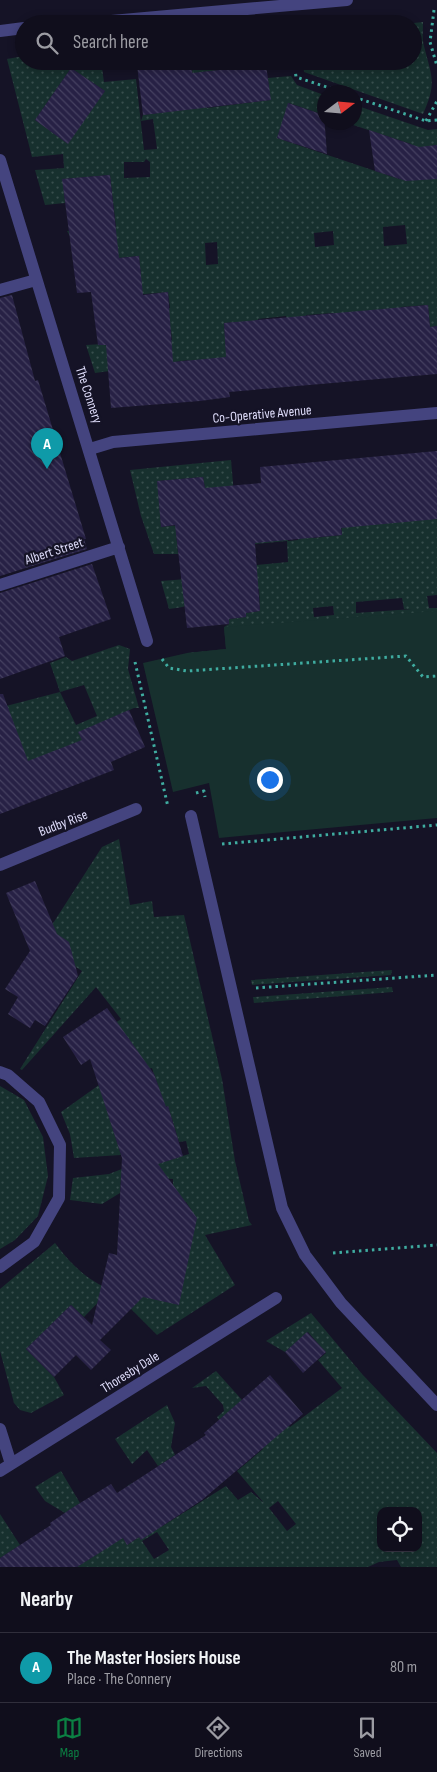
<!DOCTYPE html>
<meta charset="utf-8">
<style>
:root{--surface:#100e1c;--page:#191725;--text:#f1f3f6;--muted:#9c9ca3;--line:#302e3b;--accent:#0b8043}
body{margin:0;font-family:"Sofia Sans Condensed",sans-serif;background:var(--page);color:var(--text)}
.controls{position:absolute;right:15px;bottom:15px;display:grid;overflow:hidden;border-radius:10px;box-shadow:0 2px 8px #0003}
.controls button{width:45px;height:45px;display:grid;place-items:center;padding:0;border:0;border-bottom:1px solid var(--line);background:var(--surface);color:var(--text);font:25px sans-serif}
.compass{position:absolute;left:317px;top:85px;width:45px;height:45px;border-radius:50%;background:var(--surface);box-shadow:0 2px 8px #0003;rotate:74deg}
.you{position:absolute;left:269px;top:779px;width:18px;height:18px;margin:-12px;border:4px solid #fff;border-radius:50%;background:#1a73e8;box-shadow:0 0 0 8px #1a73e833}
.badge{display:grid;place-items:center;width:32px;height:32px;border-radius:50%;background:var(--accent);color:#fff;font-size:16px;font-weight:700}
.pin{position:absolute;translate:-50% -41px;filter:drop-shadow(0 1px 2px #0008)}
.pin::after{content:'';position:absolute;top:26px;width:18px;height:15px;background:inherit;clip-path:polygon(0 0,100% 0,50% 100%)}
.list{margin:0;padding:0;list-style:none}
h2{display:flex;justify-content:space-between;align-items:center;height:65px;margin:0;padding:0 20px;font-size:21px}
h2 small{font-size:16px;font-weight:400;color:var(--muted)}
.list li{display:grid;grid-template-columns:32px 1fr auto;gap:15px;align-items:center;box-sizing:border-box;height:70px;padding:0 20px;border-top:1px solid var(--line)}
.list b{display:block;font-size:19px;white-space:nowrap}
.list p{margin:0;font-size:16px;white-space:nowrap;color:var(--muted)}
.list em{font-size:16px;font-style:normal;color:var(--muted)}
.icon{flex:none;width:28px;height:28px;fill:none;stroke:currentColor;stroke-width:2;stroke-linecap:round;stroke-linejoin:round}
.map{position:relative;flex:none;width:437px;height:1567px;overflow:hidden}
.search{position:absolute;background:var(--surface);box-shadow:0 2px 8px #0003;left:15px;right:15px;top:15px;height:55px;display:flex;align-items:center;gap:12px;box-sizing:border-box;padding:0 18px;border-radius:28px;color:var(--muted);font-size:19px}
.sheet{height:135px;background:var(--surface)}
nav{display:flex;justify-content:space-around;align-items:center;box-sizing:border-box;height:70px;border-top:1px solid var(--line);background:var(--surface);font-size:14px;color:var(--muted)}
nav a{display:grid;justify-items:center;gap:2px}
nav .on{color:var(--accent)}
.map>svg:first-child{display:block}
</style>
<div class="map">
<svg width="437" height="1567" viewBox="0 0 437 1567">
<defs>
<pattern id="grass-dots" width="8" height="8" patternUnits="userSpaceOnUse" patternTransform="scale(1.25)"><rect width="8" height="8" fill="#17302e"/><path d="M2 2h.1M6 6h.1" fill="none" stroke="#384e4d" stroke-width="1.8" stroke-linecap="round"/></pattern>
<pattern id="building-back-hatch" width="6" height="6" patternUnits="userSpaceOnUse" patternTransform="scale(1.25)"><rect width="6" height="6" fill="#272145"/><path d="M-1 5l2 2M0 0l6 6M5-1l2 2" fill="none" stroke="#464161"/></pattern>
</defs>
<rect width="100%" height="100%" fill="#151326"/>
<path fill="url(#grass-dots)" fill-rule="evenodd" d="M 423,22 C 423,30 422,39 424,46 C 432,78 437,82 423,114 L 304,72 L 303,61 L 413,61 L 413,24 L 404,24 Z
M 24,56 L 24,61 L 101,61 L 104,82 L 136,79 L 144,150 L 157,149 L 153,119 L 141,121 L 143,115 L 197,108 L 191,61 L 289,61 L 203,72 L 207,108 L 270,100 L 268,78 L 291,76 L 297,85 L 324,95 L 324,115 L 289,103 L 277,138 L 399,179 L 411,144 L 347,123 L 354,122 L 355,105 L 428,130 L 437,129 L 437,145 L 424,147 L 437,179 L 437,326 L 430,327 L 428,305 L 401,307 L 402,329 L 335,335 L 333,313 L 306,315 L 308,337 L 289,339 L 286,316 L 258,319 L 260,341 L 239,322 L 224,323 L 227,363 L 190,370 L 189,360 L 95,373 L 86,345 L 172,340 L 171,330 L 163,331 L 144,311 L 170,308 L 168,292 L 123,296 L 141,276 L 139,256 L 107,259 L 71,238 L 67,231 L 116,227 L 110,175 L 63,179 L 65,203 L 45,205 L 35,170 L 64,168 L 63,154 L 32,157 L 7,59 ZM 71,68 L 105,91 L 67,143 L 35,120 ZM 146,159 L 150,162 L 150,177 L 124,178 L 124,162 L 144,162 ZM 405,225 L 407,244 L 384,246 L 383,227 ZM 333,231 L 334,245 L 315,247 L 314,233 ZM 217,242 L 218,264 L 206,265 L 205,243 Z
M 231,460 L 234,495 L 285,522 L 288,541 L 298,540 L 296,514 L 313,538 L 342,535 L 340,508 L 437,519 L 437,595 L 427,596 L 429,608 L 437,608 L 437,642 L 190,662 L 187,653 L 226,649 L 224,627 L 229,624 L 229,619 L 246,617 L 246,613 L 260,611 L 259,589 C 228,590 199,606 169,609 L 161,581 L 225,576 L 225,568 L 288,562 L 287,541 L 255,544 L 254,537 L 176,532 L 178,554 L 154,554 L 141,516 L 130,470 ZM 203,477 L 205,488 L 200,523 L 161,527 L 158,481 ZM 402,598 L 404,609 L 412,609 L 356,613 L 356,602 ZM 333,606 L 334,615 L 314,617 L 313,608 Z
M 119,645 L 130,649 L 128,669 L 139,708 L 134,708 L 100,723 L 104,732 L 26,763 L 6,706 L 60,692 L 50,663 L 66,657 L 72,661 ZM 84,685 L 97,716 L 76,725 L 60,692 Z
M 119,839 L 130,905 L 152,901 L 154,917 L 184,915 L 222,1079 L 235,1161 L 249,1221 L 252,1225 L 205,1235 L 235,1285 L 157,1335 L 111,1289 L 84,1317 L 71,1305 L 26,1349 L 54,1377 L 64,1395 L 31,1413 L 20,1410 L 14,1403 L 0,1351 L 0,1289 L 55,1243 C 68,1261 89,1283 111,1289 L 192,1219 L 192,1211 L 186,1202 L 173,1202 L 173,1179 L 121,1177 L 120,1193 L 102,1204 L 70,1200 L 73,1178 L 109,1174 L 132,1165 L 134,1171 L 189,1154 L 186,1141 L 179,1142 L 168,1106 L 153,1111 L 159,1088 L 152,1068 L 122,1077 L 105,1030 L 121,1019 L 96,987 L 22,1070 L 20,1069 L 82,971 L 64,959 L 50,928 L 102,847 Z
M 392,970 L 391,975 L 252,985 L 251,980 Z
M 392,987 L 393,992 L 254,1003 L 253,997 Z
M 99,1085 L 121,1155 L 74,1158 L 70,1134 L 61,1112 Z
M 0,1086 L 24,1100 L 43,1137 L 48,1176 L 38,1216 L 15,1240 L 0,1249 Z
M 311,1313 L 362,1374 L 437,1453 L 437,1567 L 401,1567 L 397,1560 L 379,1562 L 368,1567 L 77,1567 L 108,1547 L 119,1531 L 127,1545 L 153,1528 L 127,1486 L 132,1483 L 161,1527 L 226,1486 L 238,1500 L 251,1492 L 264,1503 L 237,1471 L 263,1449 L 254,1438 L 280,1416 L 290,1427 L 342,1388 L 318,1360 L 326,1353 L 308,1332 L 285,1352 L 266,1341 ZM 278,1501 L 296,1524 L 287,1531 L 269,1508 ZM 381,1511 L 418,1511 L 418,1548 L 381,1548 ZM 157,1532 L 169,1550 L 154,1559 L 142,1541 Z
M 216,1371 L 242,1400 L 219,1420 L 217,1417 L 224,1411 L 223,1405 L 206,1386 L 192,1388 Z
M 167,1405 L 175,1423 L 171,1447 L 175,1455 L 158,1466 L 147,1450 L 132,1464 L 115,1439 Z
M 61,1471 L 80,1503 L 65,1513 L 45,1501 L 35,1487 Z
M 0,1514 L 20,1545 L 0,1558 Z"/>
<path fill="#17302e" d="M 437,611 L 437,818 L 219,838 L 209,783 L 173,792 L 143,663 L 187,653 L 226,649 L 224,627 Z"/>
<path fill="url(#building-back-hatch)" d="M 165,61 L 191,61 L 192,73 L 266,65 L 271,100 L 143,115 L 137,65 Z
M 71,68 L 105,91 L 68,144 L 35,120 Z
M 288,103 L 324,115 L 327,154 L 277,138 Z
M 369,130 L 419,147 L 437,145 L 437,179 L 406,181 L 375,171 Z
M 110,175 L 119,258 L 139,256 L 143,295 L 168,292 L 173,362 L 226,357 L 224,323 L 428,305 L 430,327 L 437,326 L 437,374 L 229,392 L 230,397 L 200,401 L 111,408 L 106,345 L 98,345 L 91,292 L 77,293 L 62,179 Z
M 12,295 L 35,381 L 38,380 L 86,539 L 84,539 L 87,549 L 0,576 L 0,298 Z
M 437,451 L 437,519 L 341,528 L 342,535 L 255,543 L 260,611 L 246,613 L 246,617 L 229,619 L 229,624 L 187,628 L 175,525 L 161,527 L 157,481 L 203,477 L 205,488 L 261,483 L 260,467 Z
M 92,564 L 111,619 L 59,637 L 65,656 L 0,679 L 0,593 Z
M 0,694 L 3,694 L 28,761 L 82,740 L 78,732 L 129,710 L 145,747 L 111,762 L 114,770 L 0,814 Z
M 35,881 L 57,934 L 69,942 L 78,976 L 45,1026 L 35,1020 L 30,1028 L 8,1014 L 18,997 L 5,989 L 30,951 L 6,893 Z
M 107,1008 L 154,1074 L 166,1107 L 168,1106 L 183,1156 L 158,1164 L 197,1218 L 179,1305 L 143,1297 L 100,1340 L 111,1350 L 91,1370 L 76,1355 L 54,1377 L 26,1349 L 71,1305 L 92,1325 L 109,1253 L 117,1255 L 122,1158 L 90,1059 L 81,1065 L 63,1037 Z
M 307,1332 L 326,1352 L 303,1373 L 285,1352 Z
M 270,1375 L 303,1414 L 202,1500 L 141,1540 L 139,1537 L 127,1545 L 123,1538 L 77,1567 L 0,1567 L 0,1558 L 51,1525 L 50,1523 L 72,1508 L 111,1484 L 117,1493 L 206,1435 L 204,1433 Z"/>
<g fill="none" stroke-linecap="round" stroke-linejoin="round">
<path stroke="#3faca0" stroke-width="3" stroke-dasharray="2.5 4" stroke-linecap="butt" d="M 434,10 L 430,42 L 437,66
M 294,61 L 296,77 L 342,92
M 354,97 L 426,121 L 437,120
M 426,121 L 437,101
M 162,659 L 169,668 L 187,671 L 406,656 L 423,677 L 437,676
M 135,662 L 168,807
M 196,793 L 204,791 L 205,797
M 222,844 L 437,825
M 256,988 L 437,975
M 333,1253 L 437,1245"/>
<path stroke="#44447f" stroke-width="12" d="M 78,24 L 347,0
M 0,31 L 24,28
M 0,160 L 147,641
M 0,290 L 36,280
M 90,449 L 113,442 L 437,413
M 0,585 L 119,547
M 191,816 L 282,1208 L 305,1255 L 341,1303 L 437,1405
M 0,865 L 136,809
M 0,1072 L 8,1075 L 39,1102 L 60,1145 L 59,1198 L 34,1242 L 0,1267
M 0,1429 L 11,1464
M 0,1471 L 276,1298"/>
</g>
<g text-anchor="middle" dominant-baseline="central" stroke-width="4.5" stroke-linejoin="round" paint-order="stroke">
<g font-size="14" fill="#dfddfb" stroke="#151326">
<text transform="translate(89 395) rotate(72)">The Connery</text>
<text transform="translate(262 414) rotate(-5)">Co-Operative Avenue</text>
<text transform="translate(54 551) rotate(-18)">Albert Street</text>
<text transform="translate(63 823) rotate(-21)">Budby Rise</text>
<text transform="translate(130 1372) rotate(-32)">Thoresby Dale</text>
</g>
</g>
</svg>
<div class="controls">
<button><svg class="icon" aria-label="locate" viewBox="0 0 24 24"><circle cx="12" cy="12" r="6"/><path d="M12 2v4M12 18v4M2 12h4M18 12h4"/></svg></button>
</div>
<svg class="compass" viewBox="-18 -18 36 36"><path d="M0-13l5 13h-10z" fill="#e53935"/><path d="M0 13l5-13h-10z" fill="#9c9ca3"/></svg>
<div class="you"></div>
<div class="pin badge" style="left:47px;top:469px;background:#0f9aa8">A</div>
<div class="search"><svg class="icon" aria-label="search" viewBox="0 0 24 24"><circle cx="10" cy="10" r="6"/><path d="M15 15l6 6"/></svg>Search here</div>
</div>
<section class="sheet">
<h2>Nearby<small></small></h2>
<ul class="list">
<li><span class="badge" style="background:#0f9aa8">A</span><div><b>The Master Hosiers House</b><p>Place · The Connery</p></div><em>80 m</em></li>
</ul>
</section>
<nav>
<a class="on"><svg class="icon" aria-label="map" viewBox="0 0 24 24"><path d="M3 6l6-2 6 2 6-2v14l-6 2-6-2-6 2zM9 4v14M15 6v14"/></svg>Map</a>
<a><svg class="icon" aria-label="directions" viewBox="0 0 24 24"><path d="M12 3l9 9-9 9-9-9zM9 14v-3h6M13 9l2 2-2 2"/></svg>Directions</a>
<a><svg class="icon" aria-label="saved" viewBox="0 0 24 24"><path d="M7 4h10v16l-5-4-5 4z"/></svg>Saved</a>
</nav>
